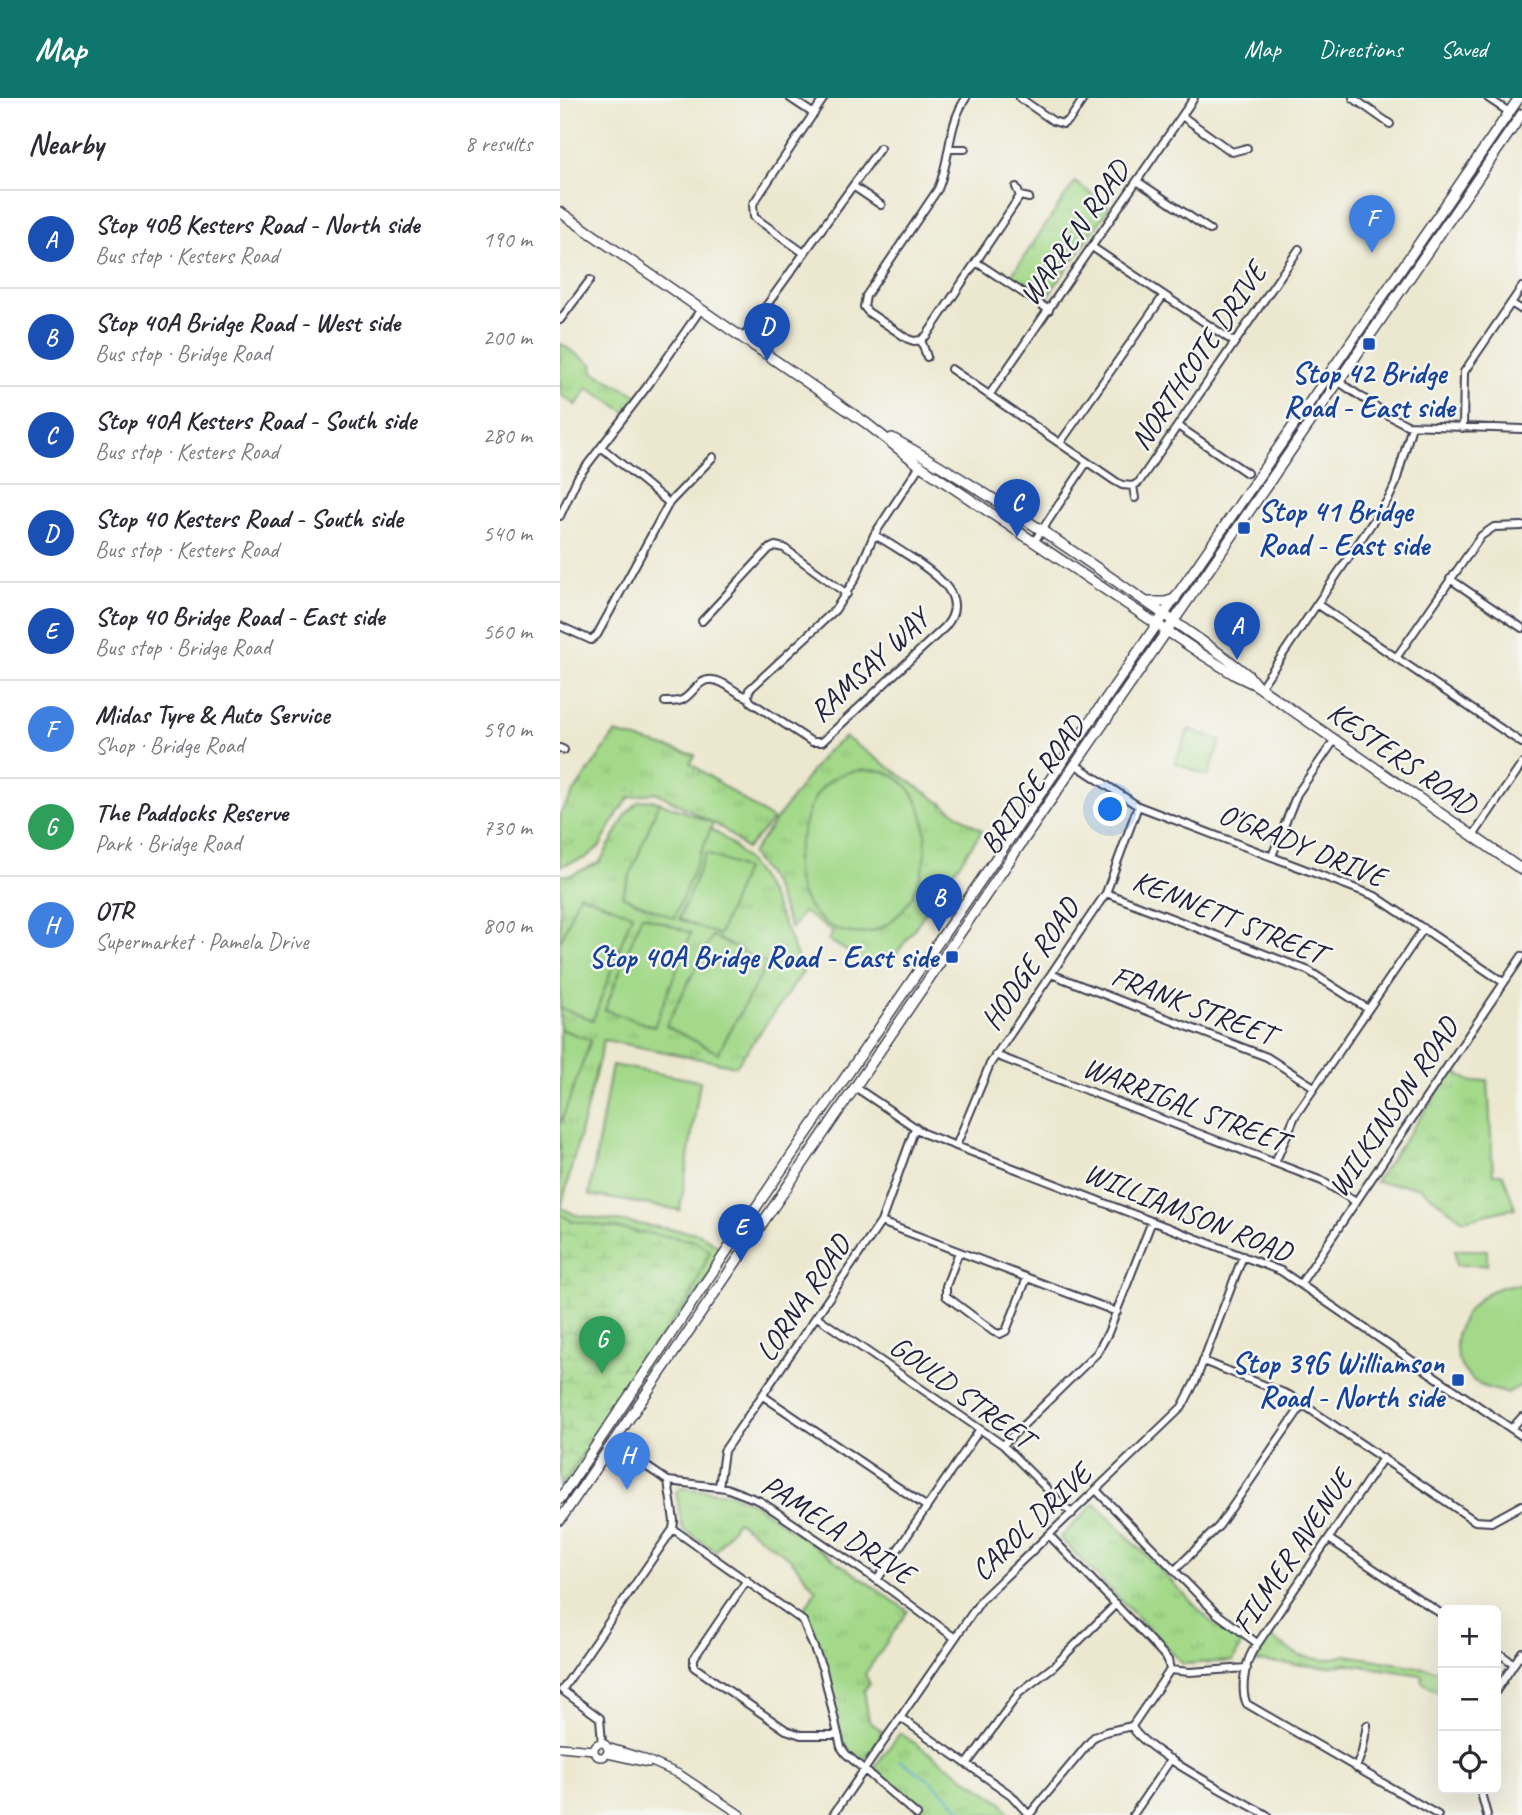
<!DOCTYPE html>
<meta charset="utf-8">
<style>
:root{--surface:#fff;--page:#f2f2f3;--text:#2b2b33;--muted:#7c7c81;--line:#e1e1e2;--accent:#0f766e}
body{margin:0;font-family:Caveat,sans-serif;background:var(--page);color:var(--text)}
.controls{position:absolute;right:21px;bottom:21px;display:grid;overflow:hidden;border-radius:10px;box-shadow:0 7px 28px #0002}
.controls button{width:63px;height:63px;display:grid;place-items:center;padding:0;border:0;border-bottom:2px solid var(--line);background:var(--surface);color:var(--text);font:35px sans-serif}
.you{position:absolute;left:551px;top:712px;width:24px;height:24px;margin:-18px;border:5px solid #fff;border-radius:50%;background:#1a73e8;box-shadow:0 0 0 10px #1a73e833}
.badge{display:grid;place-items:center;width:46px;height:46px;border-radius:50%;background:var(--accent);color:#fff;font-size:23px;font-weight:700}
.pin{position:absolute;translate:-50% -58px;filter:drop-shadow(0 2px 4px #0008)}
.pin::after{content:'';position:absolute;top:37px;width:24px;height:21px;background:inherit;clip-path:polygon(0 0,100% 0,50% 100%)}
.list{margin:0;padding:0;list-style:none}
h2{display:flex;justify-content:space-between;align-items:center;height:91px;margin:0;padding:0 28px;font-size:30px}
h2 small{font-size:23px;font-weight:400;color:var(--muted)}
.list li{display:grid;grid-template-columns:46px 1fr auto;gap:21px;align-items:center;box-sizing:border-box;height:98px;padding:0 28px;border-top:2px solid var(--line)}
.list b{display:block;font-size:26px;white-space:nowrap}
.list p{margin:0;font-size:23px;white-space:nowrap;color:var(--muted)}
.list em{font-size:23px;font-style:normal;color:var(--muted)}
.icon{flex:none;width:38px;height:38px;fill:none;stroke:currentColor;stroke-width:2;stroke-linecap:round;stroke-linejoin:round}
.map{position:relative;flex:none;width:962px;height:1717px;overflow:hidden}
header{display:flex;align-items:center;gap:42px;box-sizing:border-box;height:98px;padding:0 35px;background:var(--accent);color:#fff}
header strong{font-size:33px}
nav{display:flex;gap:38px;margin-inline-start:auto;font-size:24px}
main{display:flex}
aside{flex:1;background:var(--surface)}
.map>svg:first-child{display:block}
</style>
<header>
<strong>Map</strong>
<nav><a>Map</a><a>Directions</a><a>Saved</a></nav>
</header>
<main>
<aside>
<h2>Nearby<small>8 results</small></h2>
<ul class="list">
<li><span class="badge" style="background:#1a4fb4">A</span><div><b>Stop 40B Kesters Road - North side</b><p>Bus stop · Kesters Road</p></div><em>190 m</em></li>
<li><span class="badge" style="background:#1a4fb4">B</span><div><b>Stop 40A Bridge Road - West side</b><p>Bus stop · Bridge Road</p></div><em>200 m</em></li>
<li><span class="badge" style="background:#1a4fb4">C</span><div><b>Stop 40A Kesters Road - South side</b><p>Bus stop · Kesters Road</p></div><em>280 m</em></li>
<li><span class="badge" style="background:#1a4fb4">D</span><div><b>Stop 40 Kesters Road - South side</b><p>Bus stop · Kesters Road</p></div><em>540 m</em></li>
<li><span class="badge" style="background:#1a4fb4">E</span><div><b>Stop 40 Bridge Road - East side</b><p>Bus stop · Bridge Road</p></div><em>560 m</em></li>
<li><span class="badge" style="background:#3f7fe0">F</span><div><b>Midas Tyre &amp; Auto Service</b><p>Shop · Bridge Road</p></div><em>590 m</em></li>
<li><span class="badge" style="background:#2e9e5b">G</span><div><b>The Paddocks Reserve</b><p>Park · Bridge Road</p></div><em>730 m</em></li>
<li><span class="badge" style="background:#3f7fe0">H</span><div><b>OTR</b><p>Supermarket · Pamela Drive</p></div><em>800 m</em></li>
</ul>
</aside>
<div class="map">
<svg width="962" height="1717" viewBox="0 0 962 1717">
<defs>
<pattern id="grass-tufts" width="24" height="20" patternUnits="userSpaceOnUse" patternTransform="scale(1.75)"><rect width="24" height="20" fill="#a3d989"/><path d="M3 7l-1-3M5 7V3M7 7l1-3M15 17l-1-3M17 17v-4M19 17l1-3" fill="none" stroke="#8cba77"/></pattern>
<pattern id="wetland-marsh" width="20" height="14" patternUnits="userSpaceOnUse" patternTransform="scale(1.75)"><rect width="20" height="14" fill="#a3d989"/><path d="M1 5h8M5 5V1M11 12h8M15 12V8" fill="none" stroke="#8cba77"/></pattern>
</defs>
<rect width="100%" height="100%" fill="#f6f6f2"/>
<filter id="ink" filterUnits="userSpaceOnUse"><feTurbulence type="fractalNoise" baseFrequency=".0143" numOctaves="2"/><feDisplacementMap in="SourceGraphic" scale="14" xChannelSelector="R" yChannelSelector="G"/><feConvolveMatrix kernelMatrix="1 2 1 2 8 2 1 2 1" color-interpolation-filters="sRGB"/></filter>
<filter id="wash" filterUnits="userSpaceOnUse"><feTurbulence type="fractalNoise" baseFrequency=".00686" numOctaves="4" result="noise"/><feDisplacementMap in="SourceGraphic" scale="28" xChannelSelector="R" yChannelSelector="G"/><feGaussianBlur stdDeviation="1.57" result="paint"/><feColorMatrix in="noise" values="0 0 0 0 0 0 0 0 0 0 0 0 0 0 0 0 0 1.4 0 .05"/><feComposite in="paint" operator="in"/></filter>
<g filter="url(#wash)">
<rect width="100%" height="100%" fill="#ece8d0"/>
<path fill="url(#grass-tufts)" stroke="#627e62" stroke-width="2" d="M 515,84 L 550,109 L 487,199 L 483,201 L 451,178 Z
M 0,245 L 32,266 L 33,274 L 79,298 L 66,314 L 28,290 L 16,307 L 0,296 Z
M 55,635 L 135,657 L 130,665 L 213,722 L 186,751 L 164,731 L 96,694 L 69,700 L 58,715 L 40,748 L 25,760 L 0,768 L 0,715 Z
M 285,639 L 422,733 L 331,864 L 314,869 L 268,842 L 273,834 L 243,814 L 231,831 L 212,785 L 191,756 L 265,655 Z
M 93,702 C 115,713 140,723 160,737 C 205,770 223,824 243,874 L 176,968 L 44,942 L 1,1110 L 16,1117 L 138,1135 L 166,1153 L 0,1399 L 0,777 L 11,777 L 40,764 L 67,715 L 79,703 Z
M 893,973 L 912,984 L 928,982 L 933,1076 L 943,1076 L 955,1110 L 903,1122 L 859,1089 L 815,1084 Z
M 120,1390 L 168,1395 L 193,1405 L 348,1513 L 305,1576 L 310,1586 L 304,1592 L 309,1623 L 323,1634 L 306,1660 L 300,1661 L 283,1646 L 264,1560 L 243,1514 L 256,1492 L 231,1461 L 177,1423 L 156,1453 L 124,1432 L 122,1428 L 116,1394 Z
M 535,1405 L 651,1524 L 682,1545 L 673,1563 L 623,1566 L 500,1440 Z
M 710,1539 L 740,1558 L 764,1562 L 787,1557 L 883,1573 L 883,1597 L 862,1584 L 862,1577 L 788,1566 L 763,1569 L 693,1563 Z
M 340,1635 L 442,1705 L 451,1717 L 366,1717 L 313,1671 Z"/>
<path fill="url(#wetland-marsh)" stroke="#627e62" stroke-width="2" d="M 0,1116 L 12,1123 L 136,1143 L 150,1153 L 131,1198 L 93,1249 L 0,1390 Z"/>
<path fill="#a3d989" stroke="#627e62" stroke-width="2" d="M 629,631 L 661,642 L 648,678 L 615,665 Z
M 307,672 C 313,673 322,672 328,675 C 395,704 366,840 293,835 C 261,832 239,804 236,774 C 235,759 239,746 243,732 C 247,714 255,693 271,682 C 282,674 294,673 307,672 Z
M 99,704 L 153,725 L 114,820 L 62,798 Z
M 146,755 L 185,771 L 159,837 L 119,821 Z
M 19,796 L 72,816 L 33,922 L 0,910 L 0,845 Z
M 82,817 L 131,835 L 94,929 L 45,912 Z
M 152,838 L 207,866 L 158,955 L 106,928 Z
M 0,931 L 31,942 L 0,1027 Z
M 52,967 L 140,983 L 120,1112 L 29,1097 Z
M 895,1152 L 927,1152 L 927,1167 L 896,1167 Z
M 962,1187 L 962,1287 L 947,1295 C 939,1293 928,1291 920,1287 C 868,1256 909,1182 962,1187 Z"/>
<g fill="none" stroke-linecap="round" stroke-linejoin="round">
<path stroke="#56a8d1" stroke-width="2" d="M 340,1662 L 372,1684 L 407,1717"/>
</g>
</g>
<g filter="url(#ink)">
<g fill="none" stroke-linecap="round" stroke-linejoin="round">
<g stroke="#404051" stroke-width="10">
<path id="minor" d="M 230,0 L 254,16
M 460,0 L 493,23 L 503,26 L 510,21 L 524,0
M 793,0 L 830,26
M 928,0 L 949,14
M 622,18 L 672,54 L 687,50
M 389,51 L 405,51
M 577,83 L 650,132
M 293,88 L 321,107
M 456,89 L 460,98 L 469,100
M 532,149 L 674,244
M 244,155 L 194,119 L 193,106 L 264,0
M 416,164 L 489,212
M 951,205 L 962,212
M 0,222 L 30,182
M 183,240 L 320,50
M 361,242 L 354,243 L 348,241 L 308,214 L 304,209 L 306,198 L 378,91 C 391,61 387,28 406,0
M 361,242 L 367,237 L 460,98
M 361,242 L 367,259
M 391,271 L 555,383 L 562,387 L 573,388 L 579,384 L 739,151
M 779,284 L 828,317 L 847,327 L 962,331
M 430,296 L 634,0
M 618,328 L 687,375
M 903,330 L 904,274 L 962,189
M 500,345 L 604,197
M 41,349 L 109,405
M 573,388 L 575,400
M 0,418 L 18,379 L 89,286 L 141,211
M 314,437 C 327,443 339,452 352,460 C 375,476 411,499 385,529 L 262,644 L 252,644 L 191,604 L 188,599 L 189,592 L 275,512 L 295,481 L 314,437 L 361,366
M 474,444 L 527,364
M 890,481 L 962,530
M 757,506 L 962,645
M 142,523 L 209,451 L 215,448 L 224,450 L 287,496
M 0,528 L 31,542 L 37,537 L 109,405 L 153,359
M 836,560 L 921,438 L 934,429 L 962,428
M 700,590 L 829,400 L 835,387 L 852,328
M 105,604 C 111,604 117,604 122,602 C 133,597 138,580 153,582 C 166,583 175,596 188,599
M 0,650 L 4,652
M 516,667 L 578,708 L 815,798 L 943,884
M 913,738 L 962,666
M 712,758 L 737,696 L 774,643
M 546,795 L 749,873 L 808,911
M 491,876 L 707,959 L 754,989
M 435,957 L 762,1083 L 796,1104
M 295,989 L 365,1036 L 721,1173 L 962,1338
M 396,1048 L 430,966 L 546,795 L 578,708
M 715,1065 L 735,1018 L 864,830
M 321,1124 L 557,1214
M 399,1154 L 386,1188 L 386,1198 L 434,1234 L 440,1236 L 446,1233 L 467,1180
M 741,1185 L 962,858
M 257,1219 L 443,1347 L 512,1416
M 643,1263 L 729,1297 L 915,1423 L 931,1424 L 962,1407
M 203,1298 L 367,1409
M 952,1330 L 962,1319
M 52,1345 L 108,1383 L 166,1390 L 200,1403 L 317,1482 L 395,1540
M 443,1347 L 537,1255 L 548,1235 L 592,1123
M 823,1360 L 692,1554 C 685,1567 680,1593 687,1606 L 878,1717
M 159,1389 L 164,1353 L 321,1124 L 355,1030
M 537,1393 L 656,1515 L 697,1545
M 113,1431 L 243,1523 L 263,1572 L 281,1649 L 286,1656 L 357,1717
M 490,1438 L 604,1557 L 608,1562 L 610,1572 L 630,1574 L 687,1570
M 769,1441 L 883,1517
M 615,1472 L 659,1428 L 743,1306
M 187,1482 L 134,1560 L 134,1569 L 226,1632 L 241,1637 L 277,1637
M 317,1482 L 420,1331
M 936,1553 L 954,1566
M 936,1593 L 962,1554
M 341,1620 L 451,1697 L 469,1717
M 572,1628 C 579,1650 682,1703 707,1717
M 42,1645 L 40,1620 L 2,1592 L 113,1431 L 114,1423 L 108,1383
M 407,1666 L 459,1595 L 494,1568 L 556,1506
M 796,1670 L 802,1654 L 807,1627
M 920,1691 L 927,1717
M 273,1717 L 422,1501 L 622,1309 L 636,1282 L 683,1158
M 469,1717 L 534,1639 L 545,1634 L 572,1628 L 610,1572
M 573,1717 L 611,1661"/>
</g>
<g stroke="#404051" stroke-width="10">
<path id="tertiary" d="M34 1652a7 7 0 1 1 14 0a7 7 0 1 1-14 0Z
M 0,1649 L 34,1652
M 47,1649 L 80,1659 L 119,1676 L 181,1717
M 48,1656 L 88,1665"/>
</g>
<g stroke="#404051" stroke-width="12">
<path id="secondary" d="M 0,114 L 306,325 L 359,367 L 643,557 L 675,577 L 696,587 L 962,772
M 332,340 C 448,405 557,484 666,560 L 689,578 L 696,587
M 586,504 L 605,504 L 615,501
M 0,1401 L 203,1099 L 959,0
M 0,1422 L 486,709 L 962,16"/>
</g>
<use href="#minor" stroke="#fff" stroke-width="6"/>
<use href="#tertiary" stroke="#fff" stroke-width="7"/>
<use href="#secondary" stroke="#fff" stroke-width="9"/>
</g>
</g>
<g fill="#1a4fb4" stroke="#f6f6f2" stroke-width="2.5">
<rect x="802" y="239" width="14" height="14" rx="3.5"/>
<rect x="677" y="423" width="14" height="14" rx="3.5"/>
<rect x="385" y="852" width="14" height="14" rx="3.5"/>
<rect x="891" y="1275" width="14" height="14" rx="3.5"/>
</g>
<g text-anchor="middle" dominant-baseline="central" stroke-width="5" stroke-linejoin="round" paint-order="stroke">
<g font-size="30" fill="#22223b" stroke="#f6f6f2">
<text transform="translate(514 135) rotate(-55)">WARREN ROAD</text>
<text transform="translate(638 258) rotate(-56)">NORTHCOTE DRIVE</text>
<text transform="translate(309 567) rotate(-43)">RAMSAY WAY</text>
<text transform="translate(842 660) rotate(35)">KESTERS ROAD</text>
<text transform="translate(472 687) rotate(-55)">BRIDGE ROAD</text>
<text transform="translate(742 747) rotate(22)">O'GRADY DRIVE</text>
<text transform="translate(669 819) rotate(22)">KENNETT STREET</text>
<text transform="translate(470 866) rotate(-56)">HODGE ROAD</text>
<text transform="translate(633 907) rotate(21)">FRANK STREET</text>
<text transform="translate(625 1006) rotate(21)">WARRIGAL STREET</text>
<text transform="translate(833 1009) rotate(-56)">WILKINSON ROAD</text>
<text transform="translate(628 1114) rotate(22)">WILLIAMSON ROAD</text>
<text transform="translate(243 1200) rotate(-56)">LORNA ROAD</text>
<text transform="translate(402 1294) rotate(36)">GOULD STREET</text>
<text transform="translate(471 1424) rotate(-44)">CAROL DRIVE</text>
<text transform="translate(278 1431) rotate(33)">PAMELA DRIVE</text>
<text transform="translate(732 1454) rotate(-56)">FILMER AVENUE</text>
</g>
<g font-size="30" font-weight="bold" fill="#164399" stroke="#f6f6f2" text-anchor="end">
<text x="809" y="275" text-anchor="middle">Stop 42 Bridge<tspan x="809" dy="34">Road - East side</tspan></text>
<text x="698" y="413" text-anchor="start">Stop 41 Bridge<tspan x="698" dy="34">Road - East side</tspan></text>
<text x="378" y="859">Stop 40A Bridge Road - East side</text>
<text x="884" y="1265">Stop 39G Williamson<tspan x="884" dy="34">Road - North side</tspan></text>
</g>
</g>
</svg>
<div class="controls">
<button>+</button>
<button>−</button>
<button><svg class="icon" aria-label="locate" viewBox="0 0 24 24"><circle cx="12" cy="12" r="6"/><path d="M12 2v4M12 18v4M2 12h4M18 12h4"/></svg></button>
</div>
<div class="you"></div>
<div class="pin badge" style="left:677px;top:562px;background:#1a4fb4">A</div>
<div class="pin badge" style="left:379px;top:834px;background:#1a4fb4">B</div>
<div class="pin badge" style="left:457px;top:439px;background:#1a4fb4">C</div>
<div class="pin badge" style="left:207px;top:263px;background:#1a4fb4">D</div>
<div class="pin badge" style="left:181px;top:1164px;background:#1a4fb4">E</div>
<div class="pin badge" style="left:812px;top:155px;background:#3f7fe0">F</div>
<div class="pin badge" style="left:42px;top:1276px;background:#2e9e5b">G</div>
<div class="pin badge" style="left:67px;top:1392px;background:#3f7fe0">H</div>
</div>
</main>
